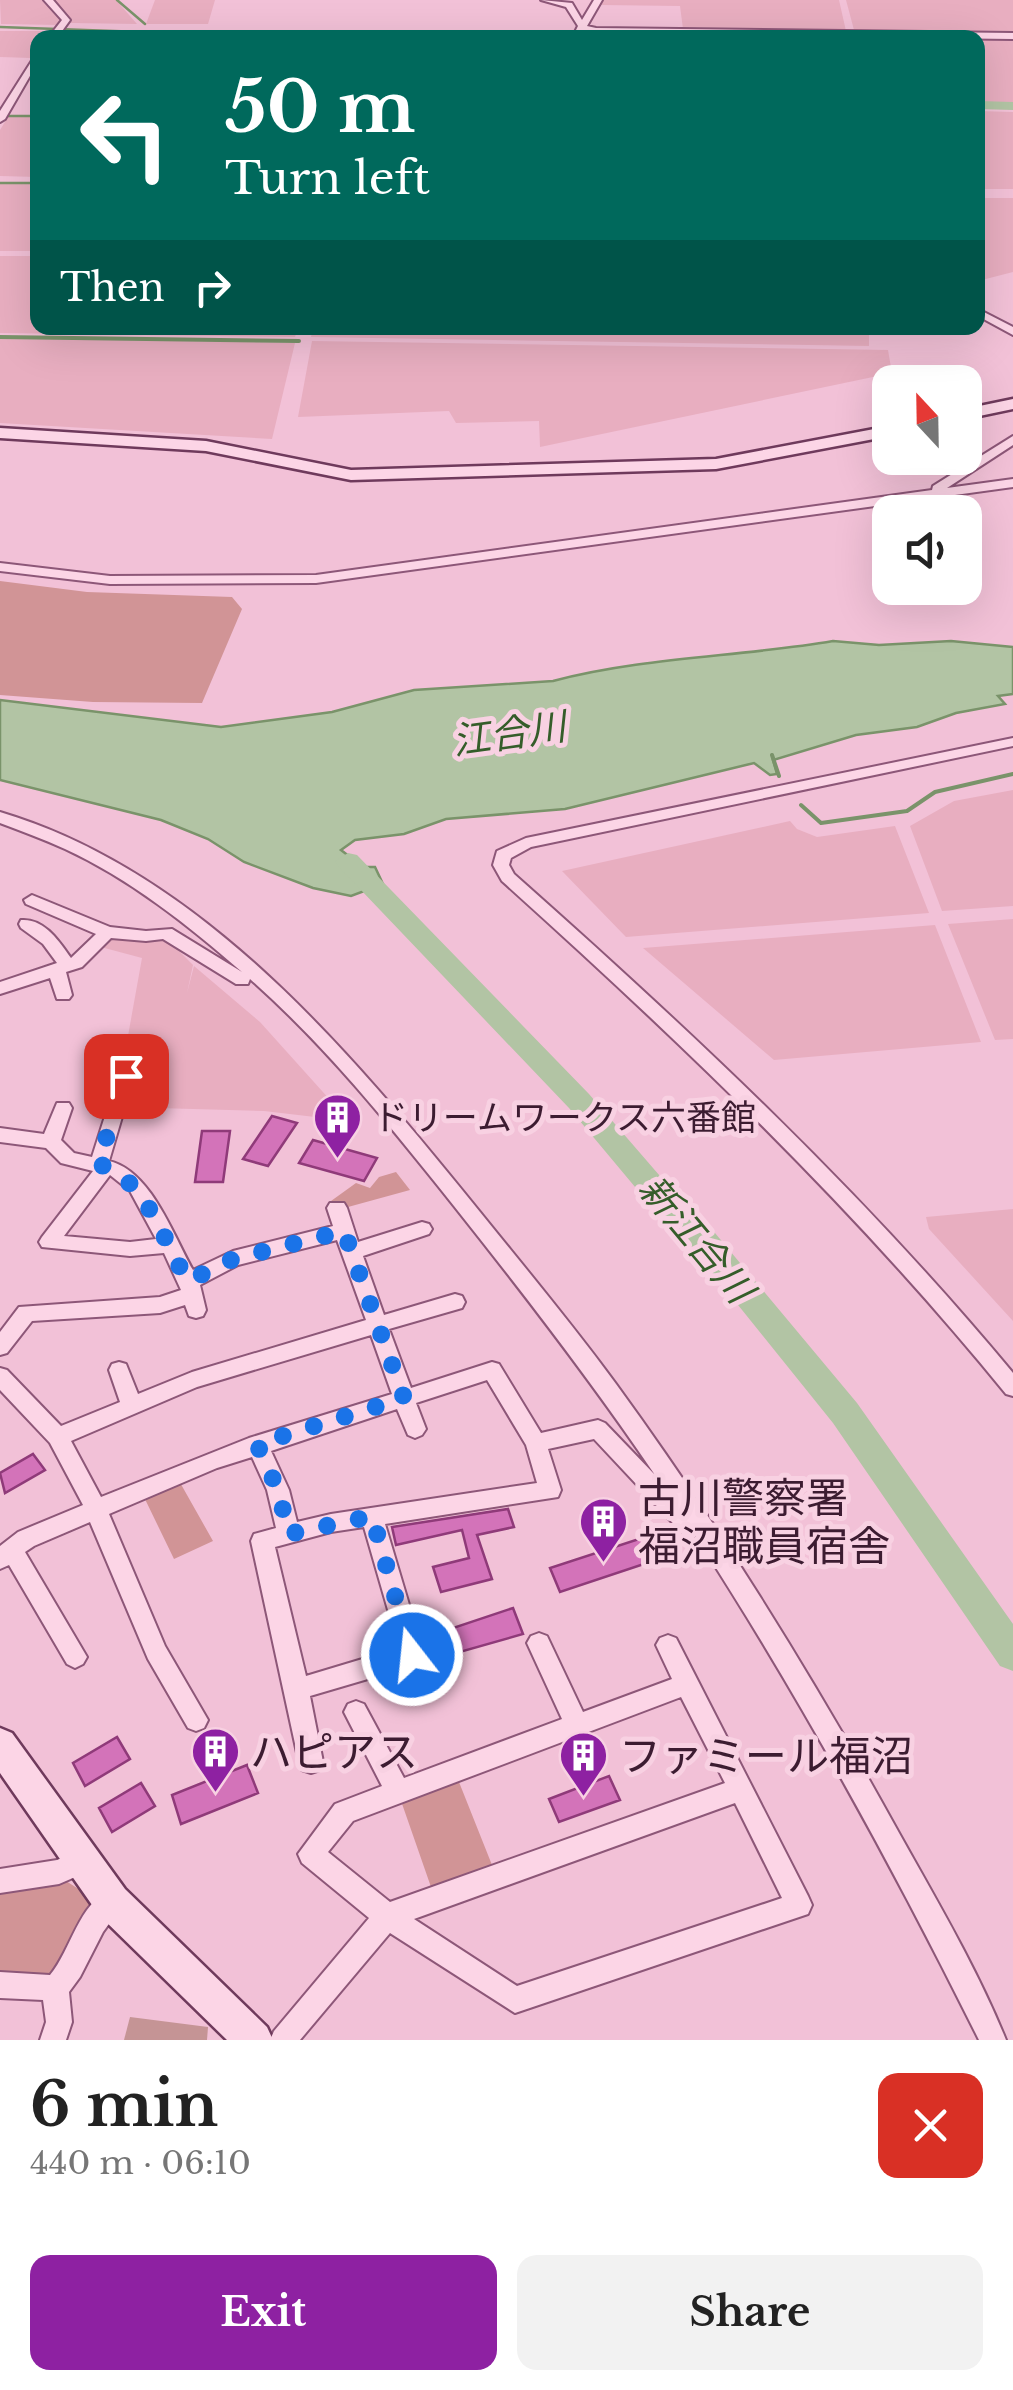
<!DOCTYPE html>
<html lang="en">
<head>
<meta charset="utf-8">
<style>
	:root { --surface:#fff; --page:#f2f2f2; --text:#222; --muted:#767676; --accent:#8e21a2 }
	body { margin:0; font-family:"Libre Baskerville","Noto Sans JP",serif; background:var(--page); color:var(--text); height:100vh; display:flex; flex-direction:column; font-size:38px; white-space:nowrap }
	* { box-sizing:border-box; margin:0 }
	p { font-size:32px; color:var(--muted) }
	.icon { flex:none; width:55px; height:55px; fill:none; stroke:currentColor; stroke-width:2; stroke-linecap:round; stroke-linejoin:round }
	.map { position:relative; height:2040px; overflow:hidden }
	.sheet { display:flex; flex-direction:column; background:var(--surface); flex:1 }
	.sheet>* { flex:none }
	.hud { position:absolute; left:30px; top:30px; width:955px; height:305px; border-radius:20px; box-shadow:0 10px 40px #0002; background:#00695c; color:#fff; overflow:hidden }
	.needle { width:65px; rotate:338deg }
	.fabs { position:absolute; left:872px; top:365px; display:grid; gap:20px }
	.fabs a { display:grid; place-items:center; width:110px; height:110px; border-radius:20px; background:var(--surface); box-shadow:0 10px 40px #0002; font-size:50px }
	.pin { position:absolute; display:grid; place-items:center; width:85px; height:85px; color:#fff; margin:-42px; border-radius:20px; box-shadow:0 5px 15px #0006 }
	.me { position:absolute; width:110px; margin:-55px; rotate:344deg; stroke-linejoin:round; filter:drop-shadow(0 0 8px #0008) }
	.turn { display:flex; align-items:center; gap:35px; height:210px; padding:0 30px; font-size:45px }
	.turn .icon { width:130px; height:130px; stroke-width:2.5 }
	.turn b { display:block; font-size:70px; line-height:85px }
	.then { display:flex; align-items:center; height:95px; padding:0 30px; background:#0003; gap:20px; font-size:38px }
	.round { display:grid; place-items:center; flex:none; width:105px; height:105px; border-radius:20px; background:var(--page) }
	.overview { display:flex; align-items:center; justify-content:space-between; height:170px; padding:0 30px }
	h1 { font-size:60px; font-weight:800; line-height:75px }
	.cta { display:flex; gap:20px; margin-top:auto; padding:20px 30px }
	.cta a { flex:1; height:115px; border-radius:20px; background:var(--accent); color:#fff; font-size:40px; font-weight:800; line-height:115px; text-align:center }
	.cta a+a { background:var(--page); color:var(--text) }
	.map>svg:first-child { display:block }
	.farmland { fill:#e8aec0 }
	.green { fill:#d19496 }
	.cemetery { fill:#c59495 }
	.water { fill:#b2c4a4; stroke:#7a936a; stroke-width:2.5 }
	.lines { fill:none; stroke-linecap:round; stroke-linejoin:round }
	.stream-far1 { stroke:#7a936a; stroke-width:2.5 }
	.stream { stroke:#7a936a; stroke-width:4 }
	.river { fill:#b2c4a4; fill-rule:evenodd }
	.building { fill:#d373b9; stroke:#8f3a79; stroke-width:2.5 }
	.street-casing { stroke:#8d5778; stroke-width:4 }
	.secondary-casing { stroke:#6f3a5c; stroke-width:5 }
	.street { fill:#fcd5e6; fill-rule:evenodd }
	.secondary { fill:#fcd5e6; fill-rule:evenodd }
	.route { stroke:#1a73e8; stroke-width:18; stroke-dasharray:0 32.4 }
	.labels { text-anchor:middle; stroke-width:10; stroke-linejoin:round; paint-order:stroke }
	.poi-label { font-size:35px; fill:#3c1c31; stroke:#f8d1e2; text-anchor:start }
	.water-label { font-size:38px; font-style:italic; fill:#355d2a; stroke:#f8d1e2 }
	.near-poi-label { font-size:42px; fill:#3c1c31; stroke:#f8d1e2; text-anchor:start }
</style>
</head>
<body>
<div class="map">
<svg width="1013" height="2040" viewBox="0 0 1013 2040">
	<rect width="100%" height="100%" fill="#f2c1d7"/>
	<path class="farmland" d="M0 0H46L63 21 60 25 1 24Z
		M52 0H116L137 24 71 23Z
		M155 0H215L208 24H146Z
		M604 0H839L846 31 683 29 680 6 601 5Z
		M846 0H1013V32L854 30Z
		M0 31H53L38 38 31 58 0 57Z
		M978 39 1013 40V103L978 102Z
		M978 111 1013 112V189H978Z
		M8 117H37V177L0 176V130Z
		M0 184H37V251H0Z
		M978 198H1013V272L978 281Z
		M0 256H37L38 328H298L295 337 0 333Z
		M313 328H869V346L311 337Z
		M0 338 295 343 272 439 0 423Z
		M312 341 888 350 892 373 540 447 539 421 456 423 449 411 298 417Z
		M1013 790V906L942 911 910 826 954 801Z
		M790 821 797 829 817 837 895 826 929 913 626 937 562 871Z
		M1013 919V1039L995 1040 948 924Z
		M935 925 981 1042 774 1060 643 948Z
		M109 936 168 940 193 965 187 993 194 966 260 1022 349 1121 264 1111 157 1108 166 1071 129 1069 126 1047 142 958 97 946Z
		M1013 1209V1321L929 1229 926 1217Z"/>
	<path class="green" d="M0 581 87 592 232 597 242 609 202 703 93 702 0 695Z
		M396 1172 410 1190 348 1207 331 1201 356 1183 370 1188 379 1177Z
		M178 1479 213 1541 174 1559 143 1495Z
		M457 1777 492 1865 431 1887 400 1798Z
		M66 1881 99 1902 53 1976 0 1975V1893Z"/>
	<path class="cemetery" d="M130 2017 208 2027 207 2040H124Z"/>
	<path class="water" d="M833 641 879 645 951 641 1013 647V694L998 696 1005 704 956 713 917 727 856 735 773 760 777 774 770 775 754 763 565 809 446 819 404 834 355 840 341 850 363 867H375L383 884 351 896 313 888 244 862 208 839 161 820 0 780V700L221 727 332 712 414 690 553 681C643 657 740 657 833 641Z"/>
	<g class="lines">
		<path class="stream-far1" d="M117 0 145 24
			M0 27 317 38
			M0 116H38
			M0 183H38"/>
		<path class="stream" d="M0 337 299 341
			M772 755 779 776
			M801 805 821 823 907 811 935 792 1013 774"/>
		<path class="river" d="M978 101 1013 102V110L978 109Z
			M348 853 357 855 589 1094 698 1220 715 1233 857 1403 1013 1624V1671L1000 1666 833 1423 693 1249 676 1236 569 1108 339 867 335 861Z"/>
	</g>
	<path class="building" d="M272 1116 297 1123 268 1166 243 1159Z
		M202 1131H230L223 1182H195Z
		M313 1140 377 1158 364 1181 299 1163Z
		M33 1454 45 1470 5 1493 0 1473Z
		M508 1509 514 1527 477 1535 492 1579 441 1592 433 1567 469 1558 462 1530 396 1545 392 1527Z
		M645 1537 656 1560 560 1592 550 1568Z
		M513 1608 523 1634 428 1661 423 1638Z
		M117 1737 130 1759 85 1786 73 1763Z
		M247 1765 258 1793 181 1824 172 1795Z
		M609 1776 620 1800 559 1822 549 1799Z
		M141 1783 155 1806 112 1832 99 1808Z"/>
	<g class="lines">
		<defs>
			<path id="street" d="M44 0H53L70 20 57 38H48L62 20Z
				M541 0 572 3 582 20 594 0H602L587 26 596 28 1013 33V39L595 34 585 30 581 38H572L578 26 566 7Z
				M38 51V62L5 119 0 122V111Z
				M978 309 1013 327V335L978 316Z
				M1013 436V445L947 488 1013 479V487L316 583 110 584 0 571V563L110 576 316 575 932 490 933 486Z
				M1013 738V746L531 847 511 858 509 865 514 874C691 1031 862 1191 1013 1373V1396L1006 1394C853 1206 682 1043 502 881L493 865 497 851 526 838Z
				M0 812C202 872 352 1054 480 1212 526 1269 573 1325 616 1384 718 1524 810 1672 894 1824 933 1894 976 1966 1006 2040H979C893 1867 800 1697 695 1535L683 1534 594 1439 548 1449 561 1490 558 1497 385 1524 424 1655 420 1662 412 1666 310 1696 323 1762 320 1770 311 1773 302 1770 299 1762 251 1541 254 1534 276 1528 267 1490 252 1457 217 1468 109 1514 165 1646 208 1720 204 1728 196 1731 188 1728 148 1659 90 1522 34 1546 25 1552 87 1657 83 1664 75 1668 67 1664 9 1565 0 1569V1546L18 1532 83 1505 50 1443 0 1390V1368L7 1370 61 1426 120 1402 109 1370 112 1364 119 1362 126 1364 138 1394 192 1372 366 1320 337 1240 238 1265 200 1285 206 1310 203 1316 196 1318 189 1316 185 1305 160 1313 32 1321 7 1353 0 1355V1332L19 1307 160 1297 181 1290 164 1253 130 1256 42 1247 39 1242 42 1237 93 1171 61 1163 46 1148 0 1142V1128L44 1134 57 1103H69L72 1108 61 1140 74 1153 92 1157 119 1072 125 1070 134 1076 109 1161C151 1171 173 1235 193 1270L233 1251 333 1226 327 1208 330 1203H344L347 1208 358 1242 422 1222 429 1224 432 1229 429 1234 363 1256 384 1315 455 1294 462 1296 465 1302 462 1308 389 1329 411 1388 492 1362 499 1364 541 1433 598 1420 605 1423 655 1475C592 1382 524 1294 454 1206 391 1127 326 1046 250 979L248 984H236L163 939 146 941 111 938 82 967 66 972 72 995 69 999H57L50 978 0 994V982L57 963 43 944 21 928 19 924 21 920C44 918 59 941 71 958L96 934 26 904 24 900 32 895 110 927 146 931 172 929 242 972C188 925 130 879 65 849 43 839 21 831 0 823ZM110 1175 130 1191 156 1239 130 1242 64 1236ZM371 1335 392 1394 249 1438 101 1497 71 1441 197 1387ZM487 1380 526 1445 537 1483 331 1514 297 1522 289 1490 271 1451 397 1409 408 1435 415 1438 422 1435 426 1429 416 1403ZM364 1527 399 1648 306 1676 275 1547 331 1532Z
				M539 1633 547 1636 583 1712 672 1679 656 1645 660 1638 668 1635 676 1638 808 1896 812 1905 808 1914 515 2013 390 1933 300 2040H270L274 2031 369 1918 302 1863 298 1854 335 1804 382 1786 344 1712 348 1704 356 1701 364 1704 404 1778 562 1719 527 1643 531 1636ZM681 1697 725 1783 390 1902 328 1852 353 1821ZM735 1803 782 1898 517 1986 414 1919Z
				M80 1850 89 1853 93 1862 89 1871 59 1884 0 1893V1869L57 1860Z
				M112 1889 121 1893 125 1902 103 1932 80 1977 69 1992 72 2022 66 2040H40L46 2022 43 2000 0 1998V1972L50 1975C72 1949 78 1903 112 1889Z"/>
			<path id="secondary" d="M1013 399V409L965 419V409Z
				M890 426V436L716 469 351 480 206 451 0 438V428L206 441 351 470 716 459Z
				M0 1728 12 1733 125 1889 267 2027 273 2040H227L99 1915 0 1773Z"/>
		</defs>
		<use href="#street" class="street-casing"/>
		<use href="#secondary" class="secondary-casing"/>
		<use href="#street" class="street"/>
		<use href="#secondary" class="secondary"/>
	</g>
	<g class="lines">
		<path class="route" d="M126 1076 98 1164C147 1179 162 1240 188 1281L233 1259 344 1231 404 1398 257 1444 278 1490 289 1534 372 1516 412 1655"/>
	</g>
	<defs>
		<symbol id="building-pin" viewBox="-11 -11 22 30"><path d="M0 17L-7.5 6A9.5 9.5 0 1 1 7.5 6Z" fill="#8e21a2" stroke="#f8d1e2"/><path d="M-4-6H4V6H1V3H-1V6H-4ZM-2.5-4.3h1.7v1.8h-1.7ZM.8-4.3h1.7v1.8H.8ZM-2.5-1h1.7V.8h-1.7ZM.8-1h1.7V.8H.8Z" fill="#fff"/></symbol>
	</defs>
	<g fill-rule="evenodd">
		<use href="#building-pin" x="310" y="1090" width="55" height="75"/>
		<use href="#building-pin" x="576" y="1494" width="55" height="75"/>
		<use href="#building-pin" x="188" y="1724" width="55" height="75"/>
		<use href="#building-pin" x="556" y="1728" width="55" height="75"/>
	</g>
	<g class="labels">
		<g class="poi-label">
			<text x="373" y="1130">ドリームワークス六番館</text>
		</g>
		<g class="water-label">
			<text transform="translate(509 734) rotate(-8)" y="13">江合川</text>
			<text transform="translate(696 1239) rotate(50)" y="13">新江合川</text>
		</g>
		<g class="near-poi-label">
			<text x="638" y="1513">古川警察署<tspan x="638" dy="48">福沼職員宿舎</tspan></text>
			<text x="250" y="1767">ハピアス</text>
			<text x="619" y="1771">ファミール福沼</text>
		</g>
	</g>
</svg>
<div class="fabs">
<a><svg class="needle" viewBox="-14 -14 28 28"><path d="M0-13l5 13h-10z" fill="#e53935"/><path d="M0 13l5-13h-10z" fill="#767676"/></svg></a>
<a><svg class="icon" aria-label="sound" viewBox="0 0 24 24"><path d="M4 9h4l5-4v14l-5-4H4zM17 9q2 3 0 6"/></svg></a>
</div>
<div class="pin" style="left:126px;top:1076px;background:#d93025"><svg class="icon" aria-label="arrive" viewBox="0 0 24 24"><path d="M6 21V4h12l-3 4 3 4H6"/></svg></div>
<svg class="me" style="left:412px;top:1655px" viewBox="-20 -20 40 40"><circle r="17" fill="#1a73e8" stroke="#fff" stroke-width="3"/><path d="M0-11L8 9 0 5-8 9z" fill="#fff"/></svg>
<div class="hud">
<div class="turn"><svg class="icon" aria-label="left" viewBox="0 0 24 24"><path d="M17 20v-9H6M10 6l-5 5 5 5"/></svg><div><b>50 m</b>Turn left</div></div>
<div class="then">Then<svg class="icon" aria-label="right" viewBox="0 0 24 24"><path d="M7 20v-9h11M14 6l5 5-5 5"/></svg></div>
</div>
</div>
<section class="sheet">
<div class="overview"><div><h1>6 min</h1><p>440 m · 06:10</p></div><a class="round" style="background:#d93025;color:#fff"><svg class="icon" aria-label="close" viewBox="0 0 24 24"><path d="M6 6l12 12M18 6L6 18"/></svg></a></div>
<div class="cta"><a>Exit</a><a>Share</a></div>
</section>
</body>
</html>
